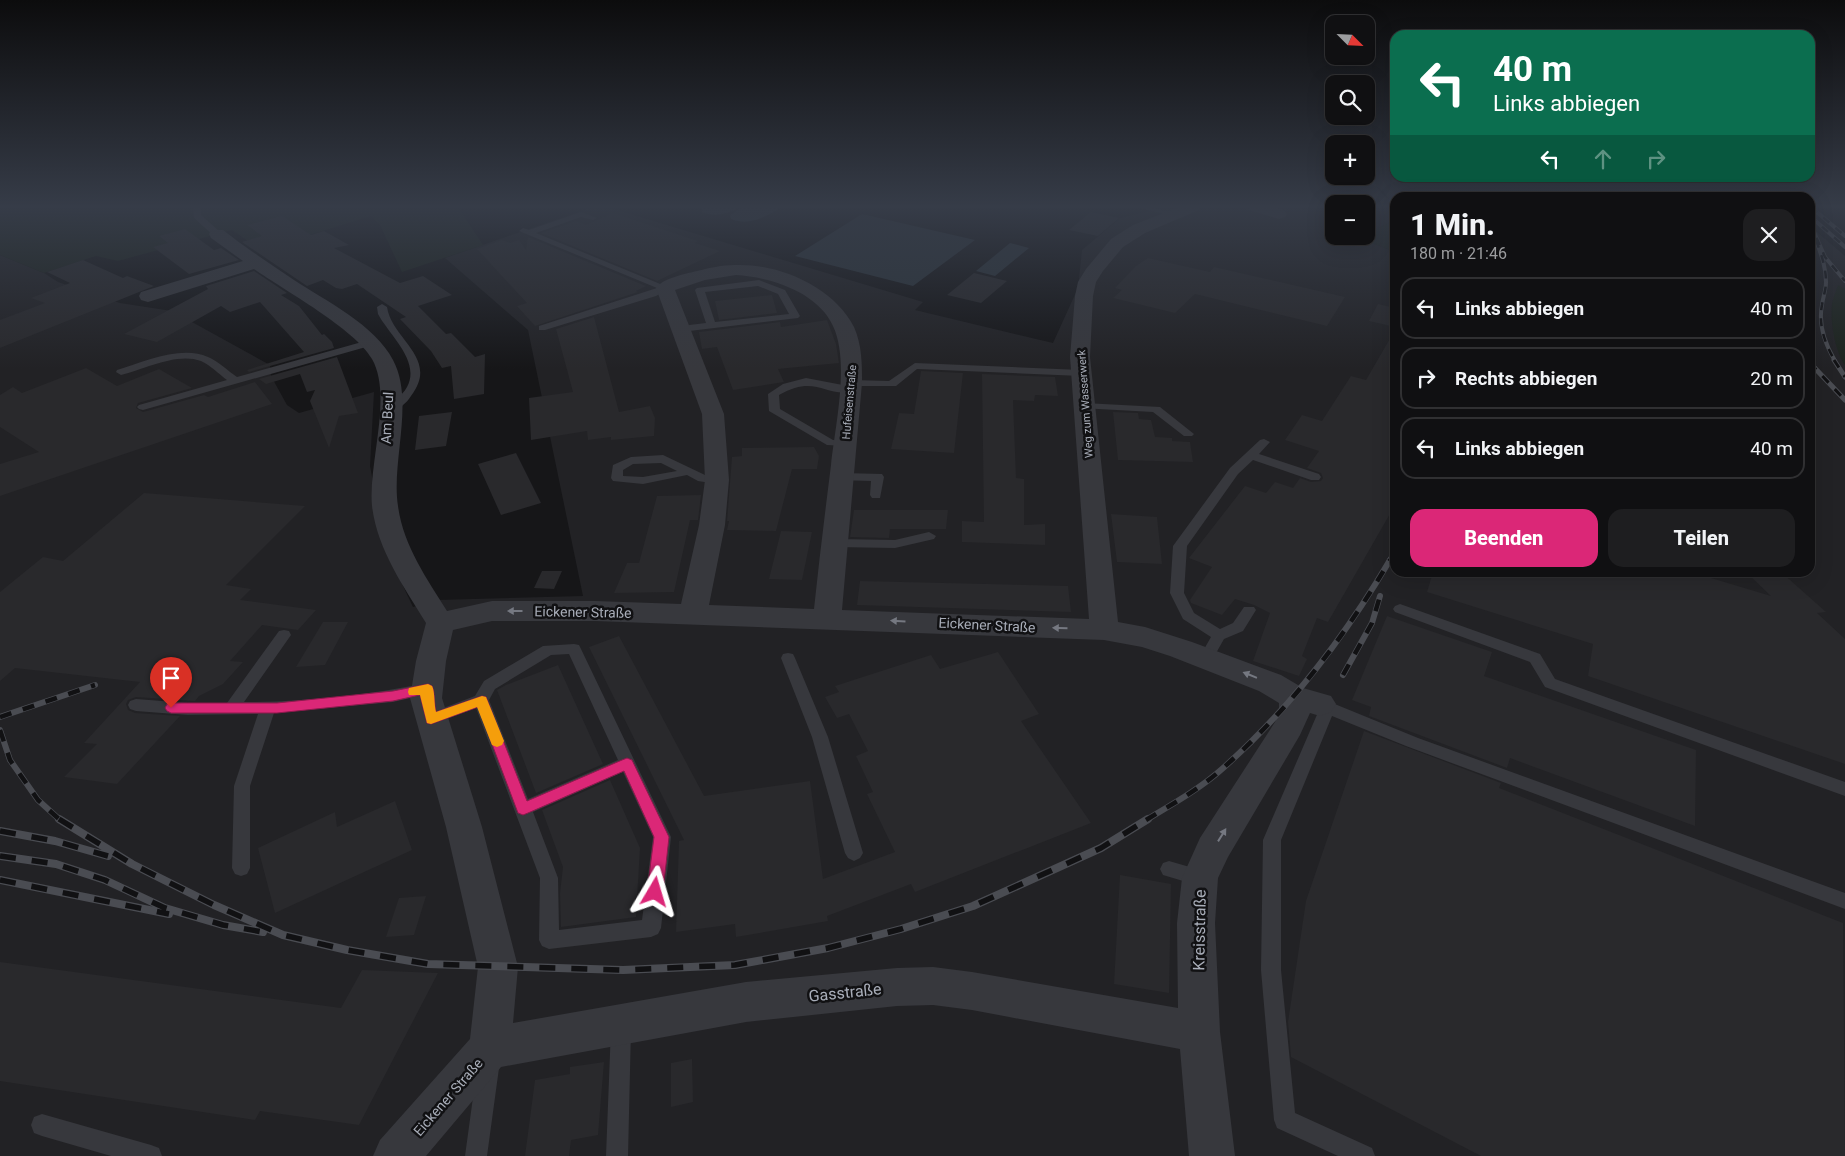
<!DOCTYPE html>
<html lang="de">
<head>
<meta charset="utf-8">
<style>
	:root { --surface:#101012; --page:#1e1e20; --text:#f1f3f6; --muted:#9c9d9f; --line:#303032; --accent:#db2777 }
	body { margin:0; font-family:Roboto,sans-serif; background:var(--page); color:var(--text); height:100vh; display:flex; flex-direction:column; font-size:19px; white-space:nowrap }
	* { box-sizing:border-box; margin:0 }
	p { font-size:16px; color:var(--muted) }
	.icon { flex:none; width:28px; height:28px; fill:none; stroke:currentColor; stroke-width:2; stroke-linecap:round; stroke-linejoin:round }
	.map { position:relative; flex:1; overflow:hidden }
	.details { position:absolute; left:1390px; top:192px; width:425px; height:385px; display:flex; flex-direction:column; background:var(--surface); border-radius:15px; box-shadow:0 5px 20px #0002,0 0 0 1px var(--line) }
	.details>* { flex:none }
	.banner { position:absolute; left:1390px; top:30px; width:425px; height:152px; border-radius:15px; box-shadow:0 5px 20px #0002,0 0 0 1px var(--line); background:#0b6e4f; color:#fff; overflow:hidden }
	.needle { width:32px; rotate:114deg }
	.buttons { position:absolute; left:1325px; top:15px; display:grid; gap:10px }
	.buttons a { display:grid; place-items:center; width:50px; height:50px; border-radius:10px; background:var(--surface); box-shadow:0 5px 20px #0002,0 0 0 1px var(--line); font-size:25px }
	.pin { position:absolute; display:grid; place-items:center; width:42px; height:42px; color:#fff; margin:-51px -21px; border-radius:50% 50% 50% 0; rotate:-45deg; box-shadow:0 0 5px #0007 }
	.pin .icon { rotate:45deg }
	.me { position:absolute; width:55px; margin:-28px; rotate:7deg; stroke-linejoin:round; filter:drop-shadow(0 0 4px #0008) }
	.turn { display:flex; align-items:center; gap:18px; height:105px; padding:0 20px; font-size:22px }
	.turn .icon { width:65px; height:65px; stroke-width:2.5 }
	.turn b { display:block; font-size:35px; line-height:42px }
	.lanes { display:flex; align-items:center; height:48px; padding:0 20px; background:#0003; justify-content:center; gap:25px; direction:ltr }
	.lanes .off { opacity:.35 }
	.round { display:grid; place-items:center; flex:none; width:52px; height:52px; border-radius:15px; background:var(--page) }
	.headline { display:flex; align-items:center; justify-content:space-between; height:85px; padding:0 20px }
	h1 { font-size:30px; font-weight:800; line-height:38px }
	.cta { display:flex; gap:10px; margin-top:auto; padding:10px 20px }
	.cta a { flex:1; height:58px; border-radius:15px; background:var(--accent); color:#fff; font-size:20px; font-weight:800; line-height:58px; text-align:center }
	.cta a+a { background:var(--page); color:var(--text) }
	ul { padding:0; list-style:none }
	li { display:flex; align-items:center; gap:15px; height:62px; margin:0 10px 8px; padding:0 10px; border:2px solid var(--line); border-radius:15px }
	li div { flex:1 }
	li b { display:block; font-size:19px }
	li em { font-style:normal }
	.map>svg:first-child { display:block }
	.built { fill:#222225 }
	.green { fill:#1c231d }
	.water { fill:#2c353c }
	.building { fill:#29292c }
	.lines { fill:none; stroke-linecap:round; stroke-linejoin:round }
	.service { fill:#37383d; fill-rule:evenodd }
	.minor { fill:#37383d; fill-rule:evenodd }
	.rail-far3-casing { stroke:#4a4c52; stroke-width:4 }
	.rail-far2-casing { stroke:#4a4c52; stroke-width:5 }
	.rail-far1-casing { stroke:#4a4c52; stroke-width:6 }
	.rail-casing { stroke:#4a4c52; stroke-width:8 }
	.rail-far3 { stroke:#111113; stroke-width:2.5; stroke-dasharray:8; stroke-linecap:butt }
	.rail-far2 { stroke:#111113; stroke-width:3; stroke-dasharray:9; stroke-linecap:butt }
	.rail-far1 { stroke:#111113; stroke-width:4.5; stroke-dasharray:12; stroke-linecap:butt }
	.rail { stroke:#111113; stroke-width:5.5; stroke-dasharray:16; stroke-linecap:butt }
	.oneway { fill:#757881 }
	.route { fill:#db2777; stroke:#8e194d }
	.slow { fill:#f59e0b }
	.labels { text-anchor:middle; stroke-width:5; stroke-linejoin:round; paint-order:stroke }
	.far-street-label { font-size:11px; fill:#a8adb8; stroke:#111113 }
	.street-label { font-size:14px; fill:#a8adb8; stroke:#111113 }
	.near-street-label { font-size:16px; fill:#a8adb8; stroke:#111113 }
</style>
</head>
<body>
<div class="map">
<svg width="1845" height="1156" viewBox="0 0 1845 1156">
	<rect width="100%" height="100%" fill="#161618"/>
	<path class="built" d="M593 207H607L923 302 915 310 1053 343 1078 288 1082 250 1120 218 1167 207H1334V236H1362L1360 238 1395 252V572H1810V226L1845 256V1156H0V255L44 273 58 282 120 303 172 311 270 365 271 376 287 405 299 413 374 392 370 466 386 550 413 607 437 600 583 596 528 330 445 258Z
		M1366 207H1395V220L1366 234Z"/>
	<path class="green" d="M0 207H458L483 245 402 272 380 225 371 216 261 250 232 230 118 261 96 256 44 273 0 255Z
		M1395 220V252L1359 238 1366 236V234Z
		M1838 285 1845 289V365C1835 351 1830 321 1832 304 1833 298 1836 291 1838 285Z"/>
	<path class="water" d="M702 207H741C728 213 716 218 702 212Z
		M743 207H782C766 216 750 227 731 219L730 215Z
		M862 214 975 240 913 286 795 256Z
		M1010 243 1029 248 995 276 976 271Z"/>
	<path class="building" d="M1091 212 1119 218 1098 236 1069 230Z
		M613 213 698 241 695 243 720 251 657 281 541 233 576 221 586 225Z
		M282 216 311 235 324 231 349 245 334 248 400 283 423 276 452 295 418 306 446 334 451 333 475 357 485 354 484 394 454 399 451 366 442 368 431 351 400 319 406 317 357 284 342 289 336 288 323 280 307 286 242 242 262 236 247 225Z
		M185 229 214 250 221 248 239 260 189 274 153 247 168 243 159 236Z
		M528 237 646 286 636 291 638 292 535 326 517 306 527 303 477 249 502 240 510 243 519 240 526 250Z
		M1148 258 1210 272 1214 267 1345 297 1327 326 1195 294 1175 313 1113 298 1122 290 1115 288 1136 266Z
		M83 260 123 278 127 276 154 286 0 348V320L45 303 31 298 70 283 47 272Z
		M254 271 287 293 281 295 299 306 322 335 324 334 332 342 334 348 249 372 247 370 304 352 260 302 230 312 221 306 157 342 124 334 208 289 206 286Z
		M974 273 1007 281 981 303 947 295Z
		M772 295 777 313 719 320 715 301Z
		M1378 304 1395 308V327L1369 321Z
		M594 317 619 412 650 406 655 418 654 436 611 440V437L588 440 587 431 531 440 529 398 573 392 556 329Z
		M827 320 836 344 839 363 778 369 784 382 733 390 717 347 702 349 699 332 780 322 781 327Z
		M1395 330V505L1328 622 1317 618 1302 656 1307 659 1299 676 1253 661 1270 613 1254 605 1235 599 1222 615 1191 603 1190 600 1212 567 1189 558 1245 486 1266 493 1275 482 1293 488 1300 478 1311 482 1321 481 1323 478 1321 473 1307 468 1319 451 1285 440 1302 415 1322 421 1351 376 1366 380Z
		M337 357 358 413 339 416 329 448 310 401 315 390 307 392 300 374 266 384 259 379Z
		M86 368 117 386 159 369 192 388 138 403 136 408 143 412 204 395 208 397 255 382 272 404 0 496V464L39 452 0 427V395L13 387 22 393Z
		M921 371 963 373 954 453 891 449 899 413 914 414Z
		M982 374 1055 377 1058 396 1035 395 1034 401 1013 400 1016 478 1024 479V525L1045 524V545L962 542V521L984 522Z
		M452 412 446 446 415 450 419 416Z
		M1113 412 1138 413 1139 419 1151 420 1155 437 1172 438V441L1190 442 1193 462 1118 460Z
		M814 447 819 456 817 469H792L776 531 727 530 729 521H727L732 457 742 456V448Z
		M516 453 541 503 501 515 478 464Z
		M144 493 305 506 226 585 251 589 240 600 316 610 298 630 262 625 230 661 243 662 223 684 199 696 195 701 136 697 128 700 126 704 128 710 135 713 180 716 117 784 64 777 97 744 84 743 140 682 15 668 0 681V592L43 557 63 561Z
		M701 495 698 520H690L674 592 614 593 627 563H639L657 496Z
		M854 510H948L946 529H890L889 538 850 537Z
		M1111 514 1157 517 1162 564 1117 562Z
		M781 531 812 532 802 580 769 579Z
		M542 571H562L554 589 534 588Z
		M1433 572H1691L1771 596 1746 572H1781L1826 612 1817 613 1845 639V764L1588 676 1593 644 1427 592Z
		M860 581 1068 586 1071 612 857 605Z
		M1387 616 1492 652 1484 676 1696 750 1695 826 1510 758 1507 768 1369 716 1371 707 1352 700Z
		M323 622H348L325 665 296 667Z
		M619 636 704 796 810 781 823 879 895 852 867 794 873 792 856 756 868 751 849 714 837 718 825 697 839 692 835 686 931 655 940 669 998 652 1039 714 1021 721 1091 823 915 892 911 884 827 916 828 921 736 937 735 924 676 932 679 841 684 840 589 647Z
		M558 665 603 764 536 793 497 690 506 685Z
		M1364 731 1501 783 1499 788 1843 923 1845 1156H1481L1291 1057 1288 1022 1306 901Z
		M610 780 640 848 636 917 561 927 560 893 563 867 542 810Z
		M395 801 412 850 275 913 258 848 335 812 337 827Z
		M1120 875 1171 884 1169 993 1114 984Z
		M426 896 414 935 386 937 399 898Z
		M0 962 341 1008 362 970 438 973 359 1125 260 1111 255 1120 0 1081Z
		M692 1059 693 1102 671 1107V1063Z
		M604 1062 598 1135 571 1140 569 1156H525L535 1080 570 1074V1067Z"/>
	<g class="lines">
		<path class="service" d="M193 207H201V215L220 232V236H214L194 218Z
			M1136 207H1151L1176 214 1172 216Z
			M581 212 597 218 593 220 581 217 536 233 670 288 656 296 545 330H539V326L657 288 519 231 523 228 529 230Z
			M759 280 785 290 800 316 798 318 681 332 676 329 681 326 706 323 695 290 697 288ZM758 286 778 294 789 314 715 322 705 292Z
			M382 304 387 307C392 340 440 358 411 396 407 403 398 410 390 412L384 409C391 401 402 397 407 387 421 361 389 335 378 314L377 307Z
			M369 340 373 341V345L143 410 139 409 137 407 139 405 227 380C219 374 210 365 201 361 177 352 145 369 121 375L116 372 117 370C144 362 181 345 208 357 218 361 228 371 237 377Z
			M915 363 1081 370 1086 373 1081 376 917 369 896 386H853L856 389 855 391C825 399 817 373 779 395L780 409 833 440 849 441 851 443 845 446 827 445 769 411 768 394 783 384 806 378 848 386H850L846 383 851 380 889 381Z
			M1084 403 1160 407 1194 434 1192 436H1184L1153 412 1080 408 1078 406 1080 404Z
			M1264 439 1270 442 1259 454 1319 474 1321 477 1319 480H1311L1253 460 1238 474 1187 546 1184 593 1194 613 1220 629 1233 623 1244 607H1254L1256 610 1243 631 1224 639 1211 662 1206 663 1201 662 1199 658 1211 637 1183 619 1170 593 1173 546 1230 468 1260 440Z
			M663 455 705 475 721 477 723 480 717 484 698 481 687 475 643 484 613 481 611 478 613 465 631 457ZM661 463 677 471 643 477 623 476V470L633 464Z
			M842 473 882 474 884 477 880 498H872L870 495 871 481 838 480 836 477 838 474Z
			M929 532 936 536 934 539 895 548 835 547 828 543 835 539 895 540Z
			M1400 604 1540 654 1555 679 1845 782V796L1545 687 1530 662 1395 612 1393 609 1395 606Z
			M284 630 289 631 291 635 244 702C305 702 368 695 427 683L432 685 435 689 432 693 393 702 274 713 250 786V868L247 874 241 876 235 874 232 868 234 786 258 714 188 715 136 711 130 709 128 705 130 701 136 699 188 703H227L279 631Z
			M574 644 579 645 581 649 671 837 661 928 658 934 651 937 549 949 542 946 539 940 540 878 476 708 431 725 425 723 423 719 425 715 475 696 484 681 543 646ZM569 654 618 760 528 799 489 700 495 689 551 655ZM623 772 653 837 642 920 559 930 558 878 533 812Z
			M788 653 793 654 795 658 828 737 863 853 860 858 854 861 848 858 845 853 812 737 781 658 783 654Z
			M1320 698 1418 738 1845 893V909L1406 746 1332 716 1281 840V970L1295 1113 1372 1148 1375 1156H1338L1277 1128 1274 1120 1261 970 1263 840 1319 710 1314 708 1312 704 1314 700Z
			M1169 861 1207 872 1209 878 1207 884 1200 886 1163 875 1160 869 1163 863Z
			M621 1018 628 1021 631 1028 628 1156H606L611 1028 614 1021Z
			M488 1057 496 1060 499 1068 487 1156H465L477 1068 480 1060Z
			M42 1114 151 1145 159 1148 162 1156H111L42 1136 34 1133 31 1125 34 1117Z"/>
		<path class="minor" d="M1179 207H1201L1199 210 1145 233 1123 247 1103 271 1096 282 1093 296 1090 357 1118 622 1145 627 1192 642 1281 675 1303 688 1331 696 1336 704 1331 712 1320 716 1310 713 1300 735 1228 857 1218 878 1215 923 1220 1032 1235 1156H1189L1180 1049 972 1010 933 1005 897 1006 746 1022 501 1067 426 1156H373L380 1140 470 1039 478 967 446 827 410 698 416 661 426 623C404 587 377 549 372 506 368 463 393 396 372 359 355 329 284 290 254 269L148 302 141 300 139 296 141 292 243 261 211 238 209 234 211 230H223C246 248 270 264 294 280 326 301 375 325 393 360 415 401 391 461 398 506 403 545 427 579 447 611L492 601H595L681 604 699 525 705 480 702 414 656 288C663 278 685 274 697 271 709 268 722 265 735 265 778 263 834 287 854 327 862 345 862 364 862 383L842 610 1089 619 1070 357 1075 296 1078 282 1086 269 1111 239 1133 225ZM736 275C770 277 818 292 833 326 850 362 835 426 831 465 825 513 819 561 814 609L709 605 725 525 729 480 724 414 675 290 705 280ZM492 621H595L1104 640 1142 647 1170 656 1259 691 1279 703V711L1275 722 1200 838 1182 878 1177 923 1178 1008 972 972 933 967 897 968 746 982 513 1023 518 967 482 827 442 698 446 661 453 630Z
			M1247 207C1258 207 1280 203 1287 214L1285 217 1279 219 1249 210Z"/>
		<defs>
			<path id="rail-far3" d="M1811 207 1845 236
				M1810 216 1845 247
				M1810 223 1825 257 1845 281
				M1816 240C1821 254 1826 267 1826 282 1826 290 1823 297 1822 305 1818 325 1825 344 1835 361"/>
			<path id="rail-far2" d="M1834 360 1845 377
				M1810 363 1845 400
				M1389 561 1395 551"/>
			<path id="rail-far1" d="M1343 675 1372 623 1380 596
				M0 717 95 685
				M0 730 10 760 38 800 60 820
				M1146 820C1171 805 1201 788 1222 769 1290 709 1344 638 1390 560"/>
			<path id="rail" d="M59 819 132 864 214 905 283 935 347 950 428 964 623 970 735 965 828 948 901 929 973 906 1101 848 1148 819
				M0 831 55 841 108 856
				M0 856 56 864 105 880 165 908 223 925 263 932
				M0 880 169 914"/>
		</defs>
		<use href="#rail-far3" class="rail-far3-casing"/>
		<use href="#rail-far2" class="rail-far2-casing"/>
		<use href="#rail-far1" class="rail-far1-casing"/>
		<use href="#rail" class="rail-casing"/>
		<use href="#rail-far3" class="rail-far3"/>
		<use href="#rail-far2" class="rail-far2"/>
		<use href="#rail-far1" class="rail-far1"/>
		<use href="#rail" class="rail"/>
	</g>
	<defs><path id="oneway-solid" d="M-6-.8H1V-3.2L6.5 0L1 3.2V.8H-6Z" transform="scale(1.25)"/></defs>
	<g class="oneway">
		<use href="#oneway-solid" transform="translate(515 611) rotate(-180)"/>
		<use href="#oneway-solid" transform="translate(898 621) rotate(-177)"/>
		<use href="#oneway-solid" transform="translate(1060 628) rotate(-178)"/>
		<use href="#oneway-solid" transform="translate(1250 675) rotate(-158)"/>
		<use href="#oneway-solid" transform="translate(1222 835) rotate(-58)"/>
	</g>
	<linearGradient id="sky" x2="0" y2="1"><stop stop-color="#0c0c0d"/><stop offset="0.56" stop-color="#363c48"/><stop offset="1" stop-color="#363c48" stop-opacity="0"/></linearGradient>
	<rect width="1845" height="369" fill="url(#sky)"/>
	<path class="route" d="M428 684 432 686C435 691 434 705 436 712L482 696 486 697 527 801 622 760 627 758 632 760 669 837 663 892 660 896 655 898 650 896 647 892 654 837 624 771 528 813 523 815 518 813 478 707 431 724 427 723 420 695 393 701 277 713H171L167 711 165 708 167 704 171 703H277L393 691Z"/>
	<path class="slow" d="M428 684 432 686C435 691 434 705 436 712L482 696 486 697 504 741 502 745 497 747 492 745 477 707 431 724 427 723 420 695H409L408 692 409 688Z"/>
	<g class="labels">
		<g class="far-street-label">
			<text transform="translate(849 402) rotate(-85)" y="4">Hufeisenstraße</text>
			<text transform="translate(1085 404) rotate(-94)" y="4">Weg zum Wasserwerk</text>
		</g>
		<g class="street-label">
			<text transform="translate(387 418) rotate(-87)" y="5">Am Beul</text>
			<text transform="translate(583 612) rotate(1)" y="5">Eickener Straße</text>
			<text transform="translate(987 625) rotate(3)" y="5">Eickener Straße</text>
			<text transform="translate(448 1097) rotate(-49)" y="5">Eickener Straße</text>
		</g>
		<g class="near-street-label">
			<text transform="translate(1199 930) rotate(-89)" y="6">Kreisstraße</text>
			<text transform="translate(845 992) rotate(-6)" y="6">Gasstraße</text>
		</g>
	</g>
</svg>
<div class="buttons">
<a><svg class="needle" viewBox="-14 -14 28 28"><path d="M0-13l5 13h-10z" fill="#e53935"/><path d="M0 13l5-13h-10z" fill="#9c9d9f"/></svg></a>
<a><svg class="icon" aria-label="search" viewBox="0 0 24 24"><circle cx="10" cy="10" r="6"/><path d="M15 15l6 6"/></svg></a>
<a>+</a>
<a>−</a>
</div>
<div class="pin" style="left:171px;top:708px;background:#d93025"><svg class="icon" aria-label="arrive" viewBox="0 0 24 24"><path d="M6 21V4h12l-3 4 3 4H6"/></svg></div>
<svg class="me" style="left:655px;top:892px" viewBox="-20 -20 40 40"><path d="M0-17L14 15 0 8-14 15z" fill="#db2777" stroke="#fff" stroke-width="4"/></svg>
<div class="banner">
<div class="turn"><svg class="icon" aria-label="left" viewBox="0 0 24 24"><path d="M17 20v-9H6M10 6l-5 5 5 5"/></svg><div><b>40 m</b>Links abbiegen</div></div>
<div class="lanes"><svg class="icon" aria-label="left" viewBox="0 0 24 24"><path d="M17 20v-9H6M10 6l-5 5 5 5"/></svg><svg class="icon off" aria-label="ahead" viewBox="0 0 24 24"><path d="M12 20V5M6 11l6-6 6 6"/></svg><svg class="icon off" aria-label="right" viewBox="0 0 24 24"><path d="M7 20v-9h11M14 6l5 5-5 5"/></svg></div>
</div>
<section class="details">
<div class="headline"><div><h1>1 Min.</h1><p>180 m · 21:46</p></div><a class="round"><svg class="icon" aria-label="close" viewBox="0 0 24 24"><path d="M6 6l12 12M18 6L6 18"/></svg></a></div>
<ul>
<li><svg class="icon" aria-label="left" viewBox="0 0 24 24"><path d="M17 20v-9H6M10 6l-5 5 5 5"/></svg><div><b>Links abbiegen</b></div><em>40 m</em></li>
<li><svg class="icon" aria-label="right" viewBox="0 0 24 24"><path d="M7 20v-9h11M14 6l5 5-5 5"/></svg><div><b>Rechts abbiegen</b></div><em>20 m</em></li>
<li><svg class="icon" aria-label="left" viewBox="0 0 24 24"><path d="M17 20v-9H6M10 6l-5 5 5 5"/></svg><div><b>Links abbiegen</b></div><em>40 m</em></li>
</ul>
<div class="cta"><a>Beenden</a><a>Teilen</a></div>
</section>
</div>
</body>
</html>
